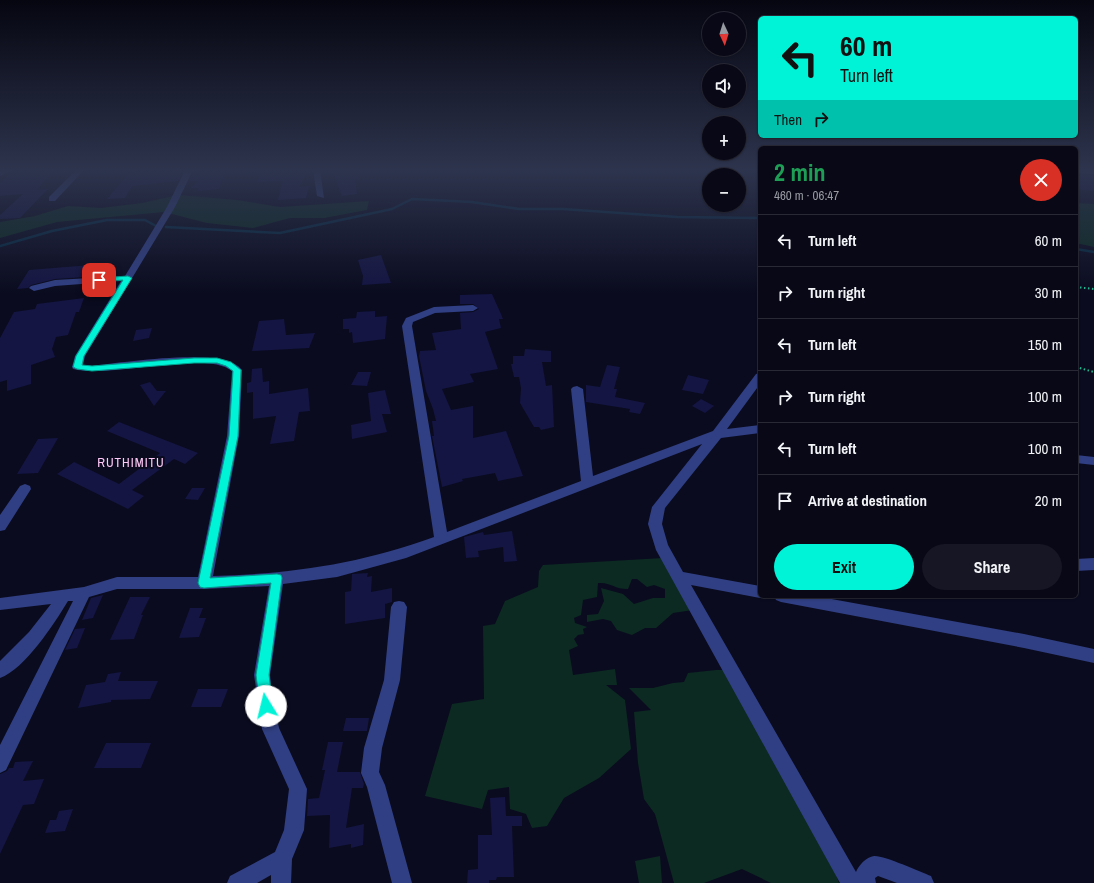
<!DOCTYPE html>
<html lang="en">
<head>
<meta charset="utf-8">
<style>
	:root { --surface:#080817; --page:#161624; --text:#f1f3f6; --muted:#989aa1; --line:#292936; --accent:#00f3d7 }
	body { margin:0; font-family:"Archivo Narrow",sans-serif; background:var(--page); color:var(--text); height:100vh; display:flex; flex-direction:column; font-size:15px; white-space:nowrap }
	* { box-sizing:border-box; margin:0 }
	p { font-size:13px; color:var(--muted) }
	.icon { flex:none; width:22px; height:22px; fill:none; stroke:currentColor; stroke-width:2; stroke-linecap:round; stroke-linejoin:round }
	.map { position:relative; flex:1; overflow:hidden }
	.details { position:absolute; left:758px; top:146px; width:320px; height:452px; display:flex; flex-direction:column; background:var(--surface); border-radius:6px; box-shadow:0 1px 3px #0004,0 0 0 1px var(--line) }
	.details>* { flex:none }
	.hud { position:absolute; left:758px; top:16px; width:320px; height:122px; border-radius:6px; box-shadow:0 1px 3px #0004,0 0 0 1px var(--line); background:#00f3d7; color:#111; overflow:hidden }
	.needle { width:26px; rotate:176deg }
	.buttons { position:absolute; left:702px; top:12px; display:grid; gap:8px }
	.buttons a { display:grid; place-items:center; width:44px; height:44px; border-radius:50%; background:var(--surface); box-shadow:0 1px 3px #0004,0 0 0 1px var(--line); font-size:20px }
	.pin { position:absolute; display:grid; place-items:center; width:34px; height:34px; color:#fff; margin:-17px; border-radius:8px; box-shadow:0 2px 6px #0006 }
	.me { position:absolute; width:44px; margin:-22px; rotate:351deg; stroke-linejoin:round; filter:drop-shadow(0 0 3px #0008) }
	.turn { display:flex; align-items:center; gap:14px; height:84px; padding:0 16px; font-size:18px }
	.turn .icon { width:52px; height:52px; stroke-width:2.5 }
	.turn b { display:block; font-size:28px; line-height:34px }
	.then { display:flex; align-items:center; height:38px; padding:0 16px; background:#0003; gap:8px; font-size:15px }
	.round { display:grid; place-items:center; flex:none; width:42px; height:42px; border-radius:21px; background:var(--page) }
	.headline { display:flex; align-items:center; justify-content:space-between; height:68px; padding:0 16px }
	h1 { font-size:24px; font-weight:800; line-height:30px; color:#1e9e55 }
	.button { display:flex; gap:8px; margin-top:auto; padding:8px 16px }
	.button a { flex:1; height:46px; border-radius:24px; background:var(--accent); color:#111; font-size:16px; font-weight:800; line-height:46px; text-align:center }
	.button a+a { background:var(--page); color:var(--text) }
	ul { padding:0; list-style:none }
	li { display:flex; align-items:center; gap:12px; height:52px; padding:0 16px; border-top:1px solid var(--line) }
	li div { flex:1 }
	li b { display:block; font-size:15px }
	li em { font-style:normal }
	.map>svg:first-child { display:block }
	.green { fill:#0c2a22 }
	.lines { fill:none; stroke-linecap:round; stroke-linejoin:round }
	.stream { stroke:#062a42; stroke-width:2.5 }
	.building { fill:#141542 }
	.path { stroke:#21ba90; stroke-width:2; stroke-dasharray:1.5 2.5; stroke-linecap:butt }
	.minor { fill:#303f83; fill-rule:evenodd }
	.route { fill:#00f3d7; stroke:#009e8c }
	.labels { text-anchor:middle; stroke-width:4; stroke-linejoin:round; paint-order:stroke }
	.neighbourhood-label { font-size:13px; letter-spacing:1px; fill:#ffcaf7; stroke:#0a0b1f }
</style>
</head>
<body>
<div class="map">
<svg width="1094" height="883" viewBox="0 0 1094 883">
	<rect width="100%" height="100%" fill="#0a0b1f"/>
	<path class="green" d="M178 195 237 200 280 207 369 201 367 210 324 218H290L253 228 207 223 164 212 57 222 0 238V222L35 216 68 206 101 208 142 203Z
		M1076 203 1094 204V247L1076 243Z
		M663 558 693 610 673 613 656 628H645L632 635 617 630 611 621 603 619 587 622V615L598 614 604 601 601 588 623 594 634 604 653 598H665V589L654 585 647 587 637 579H632L628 589C614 589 611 582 598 583L597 597 583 600 581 615 574 618 575 623 587 627 583 629 584 634 578 635 574 639 578 646 569 650 573 675 615 669 617 685H606L625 700 631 749 599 778 564 798 547 826 532 828 526 814 510 809 509 787 488 790 482 809 425 796 452 704 484 699 483 626 495 624 505 601 538 587 539 571 543 565Z
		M716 670H728L820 833 839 883H771L742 869 704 883H674L655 814 644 799 638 763 634 712 651 710 629 688H653L673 683 684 682 688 673Z
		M660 856 662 883H639L635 861Z"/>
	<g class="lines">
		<path class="stream" d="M166 227 280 233 392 209 412 199 472 202 519 209H563L677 217 760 218
			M0 246 52 231 107 220H145L156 226
			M1076 249 1094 252"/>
	</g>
	<path class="building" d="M40 170H53L37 190 48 189 20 218 0 219V215L23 194 0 196V183L10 174 37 173Z
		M132 170H184L178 181 132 186 125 198 107 199Z
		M194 170H225L219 189 197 191 199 188H191L198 181H189Z
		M263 170H309L299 187 309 186 306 198 278 200 283 181 257 182Z
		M355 170 359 179H355L357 194 342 196 333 172Z
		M1076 174 1094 175V191L1076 189Z
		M381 255 391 283 362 285 363 276 358 260Z
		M91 265 84 277 55 279 31 285 28 288 17 289 29 270Z
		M492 294 501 314 503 319H499L501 328 485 332 498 369 470 374 474 382 442 389 451 410 473 406V438L506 431 523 476 498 481 495 473 462 479 463 481 442 487 432 436H434L432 421H436L433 409 426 391 419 356 420 351 436 350 432 333 461 329 460 313 473 312 479 309 473 304H460V295Z
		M84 298 79 312H76L68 335 56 337 52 349 55 357 31 365V384L7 391V380L0 382V338L14 312 35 309 37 304Z
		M375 311V317L387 316 385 339 353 343 352 332 349 333V329H343V319L356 318 357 312Z
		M284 319 286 335 315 333 309 348 252 351 259 321Z
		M152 328 149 338 133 341 136 330Z
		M525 349 551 351V362H542L546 386 552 385 554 427 541 430 539 427H534L520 403 521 388 519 377H514L511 364H513V356H524Z
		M607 365 620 367 614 389H617L615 397 645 403 640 414 629 412 630 409 586 402V385L600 387Z
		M262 368 263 382 269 381V394L308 388 310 411 299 412 294 441 270 444 276 416 253 419V392L247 393V383L251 382 252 369Z
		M358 372H371L367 386 351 385Z
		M688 375 709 380 703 394 682 390Z
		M150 382 157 391H166L154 406 140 385Z
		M385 390 391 414H382L387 432 352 439 351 425 371 421 368 393Z
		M701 399 714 406 705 413 692 406Z
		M119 422 198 453 185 464 174 459 132 490 144 496 128 509 57 474 74 462 119 484 160 453 107 431Z
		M58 438 38 473 17 474 38 439Z
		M192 488H205L198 500 185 499Z
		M512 531 517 561 504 562 503 547 478 551 479 557 466 558 464 537 483 532 484 535Z
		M368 573 367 577 372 576 371 592 392 588V602L385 604V618L345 624V592L351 591 352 574Z
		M103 595 93 618 82 620 91 598Z
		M130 597H150L141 615H143L134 639 110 640Z
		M190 608H203L199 618H206L199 637 179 638Z
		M85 628 77 648 65 650 75 629Z
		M121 672 118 681H158L150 699 111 700V702L78 708 86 685 105 682 108 674Z
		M198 689H228L221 707H191Z
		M346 718H369L367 731H343Z
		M328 742H343L337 772H360L364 784 363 788H352L346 828 364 824 363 845 351 848V844L329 848 330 815 307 816 308 799 319 798 325 770H322Z
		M106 743H151L141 768H94Z
		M33 761 23 781 44 779 34 804 23 805 0 854V774L7 771 9 768H13L15 762Z
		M505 797 506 816H522V826H512L514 877H497L496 880H489V883H467L468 870 478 869V835H492L490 798Z
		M73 809 65 831 45 833 50 820H56L59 811Z"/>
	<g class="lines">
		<path class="path" d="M1076 287 1094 289
			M1076 367 1094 372"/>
		<path class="minor" d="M4 170H13L0 176V171Z
			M76 170H84L55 201H49V197Z
			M185 170H193L175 207 85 356 83 365 92 366C121 363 225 346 242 370L239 436 213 576C290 574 360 564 434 537L402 326 406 318 434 307 473 305 478 308 473 311 435 313 413 322 412 326 447 532 581 481 571 389 573 387 577 386 583 389 593 476 713 431 756 374 760 373V384L727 429 760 425V433L721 438 665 508 662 524 668 545 683 572 760 586V596H765L760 598 691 585 856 872C859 865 866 857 874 856 883 855 921 872 931 876L934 883H897L878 876 875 878 876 883H840L656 550 648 524 652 507 702 444 406 558 337 577 283 584 270 675 272 694 279 728 307 789 304 830 292 859 291 883H271V875L257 883H227L230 876 275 852 284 830 289 789 262 729 254 675 269 586 204 589H117L89 597 6 770 0 773V745L73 601H68C54 624 25 669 0 678V661L29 632 51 604 0 610V598L84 587 117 577H198L227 436 232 371C203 349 113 379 73 369L72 367 75 356 121 281 55 286 34 291 29 288 31 286 55 280 125 276 167 207Z
			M313 170H320L324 198 317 196Z
			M1076 170H1094V174L1076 173Z
			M1076 455 1094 457V465L1076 463Z
			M25 484 30 486 31 489 5 530 0 531V515L20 486Z
			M1094 558V570L1076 571V559Z
			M774 596H815L1024 634 1094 649V663L1024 648 781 602 776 600Z
			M399 601 404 602 407 607 400 680 382 748 379 772 385 785 412 883H392L367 787 361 773 364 748 384 680 391 607 394 602Z"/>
	</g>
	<linearGradient id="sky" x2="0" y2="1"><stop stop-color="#060611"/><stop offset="0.58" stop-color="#2d344d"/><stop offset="1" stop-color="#2d344d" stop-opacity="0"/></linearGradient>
	<rect width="1094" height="293" fill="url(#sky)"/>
	<path class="route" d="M128 276 132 278 84 356 82 365 92 366 194 358H217L231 362 241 370 238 436 210 578 277 574 281 575 282 578 269 675 273 706 271 710 266 712 262 710 260 706 256 675 271 583 204 588 200 587 198 583 229 436 233 371 226 366 217 363H194L92 371 77 369 73 367 76 356 123 280 99 282 95 280 99 278Z"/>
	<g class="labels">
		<g class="neighbourhood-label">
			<text x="131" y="467">RUTHIMITU</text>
		</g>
	</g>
</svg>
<div class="buttons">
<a><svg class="needle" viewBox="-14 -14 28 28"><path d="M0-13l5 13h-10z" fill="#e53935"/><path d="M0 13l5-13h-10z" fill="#989aa1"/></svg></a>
<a><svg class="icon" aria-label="sound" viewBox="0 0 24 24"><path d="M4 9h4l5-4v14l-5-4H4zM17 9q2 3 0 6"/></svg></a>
<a>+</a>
<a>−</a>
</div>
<div class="pin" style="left:99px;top:280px;background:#d93025"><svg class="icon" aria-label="arrive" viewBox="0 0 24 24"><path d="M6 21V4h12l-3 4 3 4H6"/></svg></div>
<svg class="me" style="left:266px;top:706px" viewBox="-20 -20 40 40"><circle r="19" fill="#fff"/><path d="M0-13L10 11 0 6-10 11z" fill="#00f3d7"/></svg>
<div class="hud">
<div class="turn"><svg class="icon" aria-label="left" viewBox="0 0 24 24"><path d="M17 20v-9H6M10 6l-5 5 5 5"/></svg><div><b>60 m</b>Turn left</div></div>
<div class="then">Then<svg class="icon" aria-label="right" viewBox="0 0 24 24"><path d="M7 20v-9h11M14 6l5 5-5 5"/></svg></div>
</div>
<section class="details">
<div class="headline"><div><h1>2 min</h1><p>460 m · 06:47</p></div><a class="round" style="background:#d93025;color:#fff"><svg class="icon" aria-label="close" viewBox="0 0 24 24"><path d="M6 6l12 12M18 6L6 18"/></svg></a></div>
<ul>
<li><svg class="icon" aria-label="left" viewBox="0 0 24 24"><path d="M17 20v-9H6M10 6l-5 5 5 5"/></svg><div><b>Turn left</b></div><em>60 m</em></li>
<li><svg class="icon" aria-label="right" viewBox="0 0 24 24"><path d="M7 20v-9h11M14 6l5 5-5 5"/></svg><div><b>Turn right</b></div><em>30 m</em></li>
<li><svg class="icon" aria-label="left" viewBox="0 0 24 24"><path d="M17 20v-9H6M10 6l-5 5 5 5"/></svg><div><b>Turn left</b></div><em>150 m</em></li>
<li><svg class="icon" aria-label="right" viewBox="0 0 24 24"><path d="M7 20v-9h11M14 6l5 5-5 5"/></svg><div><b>Turn right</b></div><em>100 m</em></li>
<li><svg class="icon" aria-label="left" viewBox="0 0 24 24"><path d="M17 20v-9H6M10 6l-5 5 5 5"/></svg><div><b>Turn left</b></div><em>100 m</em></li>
<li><svg class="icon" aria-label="arrive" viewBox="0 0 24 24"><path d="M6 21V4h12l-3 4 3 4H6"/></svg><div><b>Arrive at destination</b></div><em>20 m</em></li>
</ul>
<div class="button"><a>Exit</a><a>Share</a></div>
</section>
</div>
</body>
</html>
